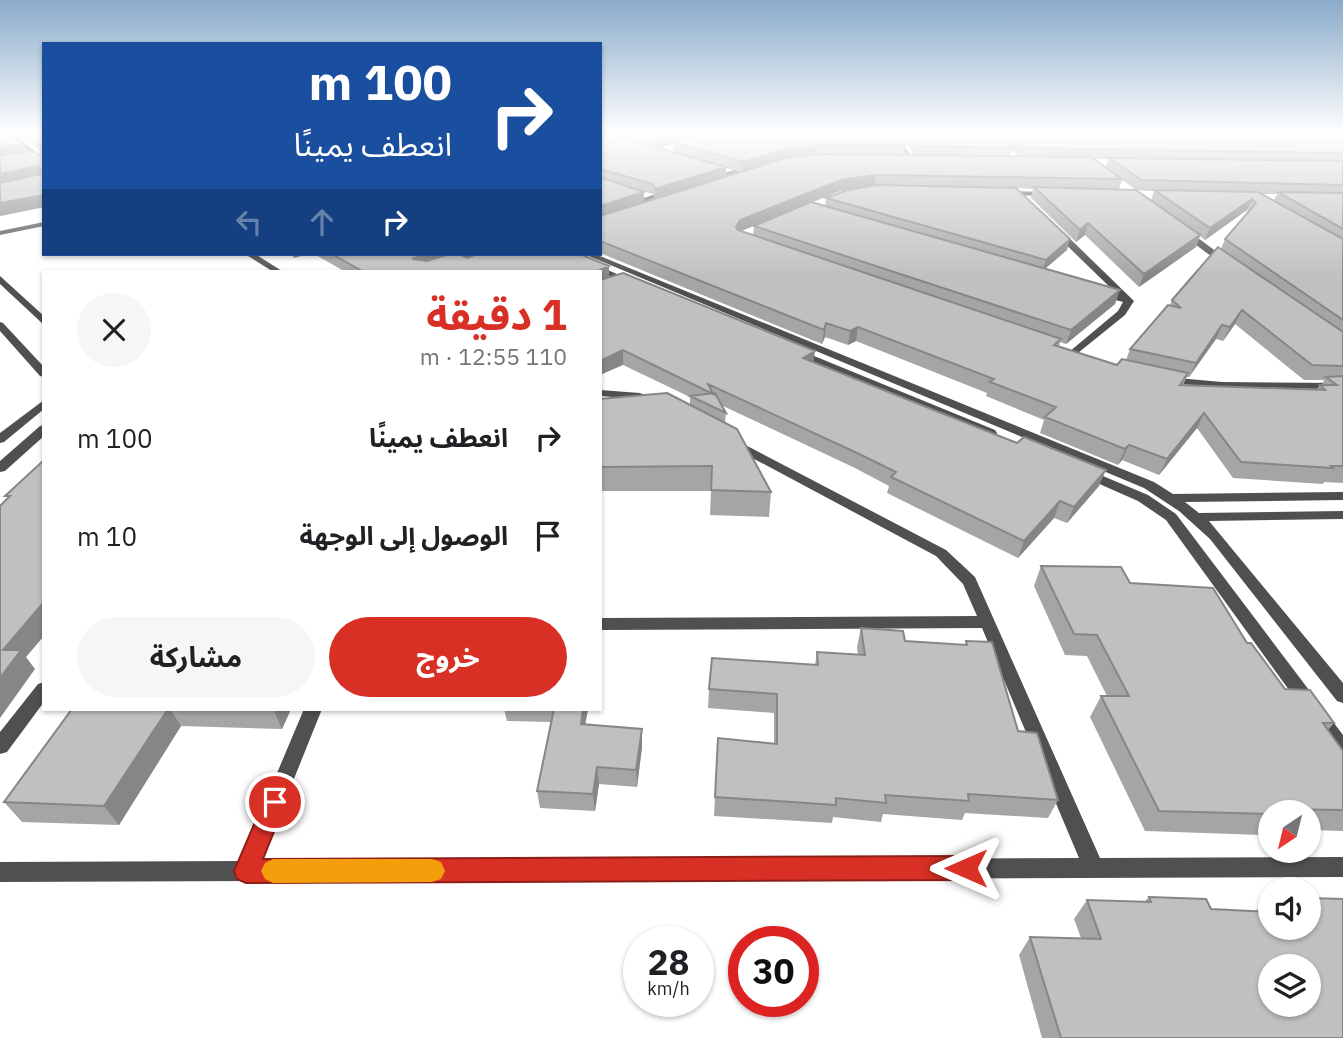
<!DOCTYPE html>
<html lang="ar">
<head>
<meta charset="utf-8">
<style>
	:root { --surface:#fff; --page:#f6f6f6; --text:#202124; --muted:#757577; --accent:#d93025 }
	body { margin:0; font-family:"IBM Plex Sans","Noto Sans Arabic",sans-serif; background:var(--page); color:var(--text); direction:rtl; height:100vh; display:flex; flex-direction:column; font-size:26px; white-space:nowrap }
	* { box-sizing:border-box; margin:0 }
	p { font-size:23px; color:var(--muted) }
	.icon { flex:none; width:38px; height:38px; fill:none; stroke:currentColor; stroke-width:2; stroke-linecap:round; stroke-linejoin:round }
	.map { position:relative; flex:1; overflow:hidden; direction:ltr }
	.details { position:absolute; left:42px; top:270px; width:560px; height:441px; display:flex; flex-direction:column; background:var(--surface); border-radius:0px; box-shadow:0 2px 5px #0004; direction:rtl }
	.details>* { flex:none }
	.guide { position:absolute; left:42px; top:42px; width:560px; height:214px; border-radius:0px; box-shadow:0 2px 5px #0004; direction:rtl; background:#1a4fa0; color:#fff; overflow:hidden }
	.needle { width:46px; rotate:215deg }
	.buttons { position:absolute; left:1258px; top:800px; display:grid; gap:14px }
	.buttons a { display:grid; place-items:center; width:63px; height:63px; border-radius:50%; background:var(--surface); box-shadow:0 2px 5px #0004; font-size:35px }
	.speed { position:absolute; left:623px; top:926px; display:flex; gap:14px; font-size:35px; font-weight:700; text-align:center }
	.speed>* { display:grid; place-content:center; width:91px; height:91px; border-radius:50%; background:var(--surface); box-shadow:0 2px 5px #0004; line-height:1 }
	.speed small { font-size:18px; font-weight:400 }
	.speed .limit { border:10px solid #d22; background:#fff; color:#111 }
	.pin { position:absolute; display:grid; place-items:center; width:60px; height:60px; color:#fff; margin:-30px; border:4px solid #fff; border-radius:50%; box-shadow:0 2px 7px #0007 }
	.me { position:absolute; width:77px; margin:-38px; rotate:270deg; stroke-linejoin:round; filter:drop-shadow(0 0 5px #0008) }
	.turn { display:flex; align-items:center; gap:24px; height:147px; padding:0 35px; font-size:32px }
	.turn .icon { width:91px; height:91px; stroke-width:2.5 }
	.turn b { display:block; font-size:49px; line-height:60px }
	.lanes { display:flex; align-items:center; height:66px; padding:0 35px; background:#0003; justify-content:center; gap:35px; direction:ltr }
	.lanes .off { opacity:.35 }
	.round { display:grid; place-items:center; flex:none; width:74px; height:74px; border-radius:37px; background:var(--page) }
	.summary { display:flex; align-items:center; justify-content:space-between; height:119px; padding:0 35px }
	h1 { font-size:42px; font-weight:700; line-height:52px; color:var(--accent) }
	.button { display:flex; gap:14px; margin-top:auto; padding:14px 35px }
	.button a { flex:1; height:80px; border-radius:42px; background:var(--accent); color:#fff; font-size:28px; font-weight:700; line-height:80px; text-align:center }
	.button a+a { background:var(--page); color:var(--text) }
	ul { padding:0; list-style:none }
	li { display:flex; align-items:center; gap:21px; height:98px; padding:0 35px }
	li div { flex:1 }
	li b { display:block; font-size:26px }
	li em { font-style:normal }
	.map>svg:first-child { display:block }
	.lines { fill:none; stroke-linecap:round; stroke-linejoin:round }
	.street { fill:#505050; fill-rule:evenodd }
	.wall { fill:#a5a5a5; fill-rule:evenodd }
	.shaded-wall { fill:#868686 }
	.building { fill:#c0c0c0; stroke:#868686; stroke-width:2; fill-rule:evenodd }
	.route { fill:#d93025; stroke:#8d1f18; stroke-width:2 }
	.slow { fill:#f59e0b }
</style>
</head>
<body>
<div class="map">
<svg width="1343" height="1038" viewBox="0 0 1343 1038">
	<rect width="100%" height="100%" fill="#fff"/>
	<g class="lines">
		<path class="street" d="M35 132H44V134L19 138 44 158V163L13 140 0 142V138Z
			M890 132H896L914 161H910Z
			M755 163 757 166 709 181 704 180Z
			M668 190 675 192 600 216V212Z
			M1003 191 1050 192 1054 194 1050 196 1000 195Z
			M44 222V226L0 235V231Z
			M1053 228H1059L1134 301 1125 315 1073 357 1068 354 1069 352 1118 311 1123 302 1097 295 1095 293 1100 290 1118 295 1053 232Z
			M1180 229H1186L1229 261V265H1223L1180 233Z
			M245 254H255L282 271H272Z
			M559 254H570L638 283 630 285Z
			M584 254H595L1154 482 1173 494 1343 492V500L1185 502 1199 513 1343 511V519L1209 521 1343 683V703L1337 701 1210 539 1179 511 1144 488Z
			M0 276 44 316V325L0 284Z
			M0 322 3 323 44 367V377L40 376 0 331Z
			M797 349 995 430 997 433 995 436H987L793 354 792 352Z
			M1166 377 1222 382 1343 383V389L1222 388 1162 382 1160 380Z
			M600 390 640 393 659 402 653 405 638 399 600 396Z
			M44 400V409L4 442 0 443V433Z
			M44 425V436L5 471 0 472V461L40 426Z
			M734 439 946 550 975 577 1100 858 1343 857V877L0 882V862L240 861 304 709H322L261 861 1079 858 982 628 600 630V618L977 616 963 584 936 556 730 446 728 443Z
			M1084 468 1148 495 1176 514 1343 735V757L1336 755 1166 520 1138 501 1079 475 1077 472Z
			M44 682V702L7 752 0 754V732L38 684Z"/>
	</g>
	<path class="wall" d="M0 132H44V207L0 216ZM22 133 25 140 41 152V155L25 152 10 135Z
		M600 132 609 134 607 132H895L905 145 903 155H914L899 132H994L1000 137 1001 132H1343V483L1324 482 1323 484 1233 478 1197 428 1159 475 1122 460 1118 465 1040 433 1044 420 986 396 987 393 856 341 848 345 825 337 822 344 600 253ZM673 144V152L659 148ZM1012 150 1018 156H1010ZM1094 159H1108L1105 167ZM726 168 741 172 726 177ZM1122 180 1131 186 1136 190 1119 189ZM863 187 826 198 825 206 811 202 840 191ZM1017 188 1033 189 1031 198 1076 242 1085 235 1139 287 1196 247 1200 236 1205 240 1247 210 1248 211 1225 239 1221 249 1172 300 1170 305 1130 349 1126 360 1117 365 1059 347 1060 342 1066 344 1115 304 1045 269 1067 250ZM1137 190 1147 191H1154L1151 200ZM642 191 653 194 655 199 644 202V192ZM1262 194H1277L1274 200ZM809 203 754 226 753 236 740 231ZM1235 324 1304 380H1324L1322 385H1320L1317 389 1183 385 1187 377H1189L1216 339 1223 341Z
		M314 254H473L474 255 477 254H586V257L609 277 814 362 1099 486 1067 523 1054 518 1018 558 887 493 889 486 855 468 721 405 726 413 725 423 771 492 769 517 710 515 711 491H600V399L690 405V397L623 365 600 271H344Z
		M1041 566 1130 583 1247 643 1285 689 1334 723 1328 730 1343 751V831L1309 830V812H1270V829H1268L1263 835 1145 831 1090 717 1101 696H1107L1087 656 1065 655 1034 586Z
		M861 628 905 641 965 645 966 641 1058 800 1048 818 965 813 962 820 883 814 881 822 833 817 832 823 714 816 718 738 774 743V713L708 708 709 689 815 665 817 652 858 655 857 647Z
		M72 709H291L282 729 181 726 119 825 22 822 4 802Z
		M504 709H588L585 725 642 729V747L637 787 599 784 595 811 540 808 537 791 551 722 507 721Z
		M1270 896V928L1343 1038H1042L1019 955 1030 937 1081 938 1074 919 1087 900 1144 902 1149 897 1211 909 1256 911Z"/>
	<path class="shaded-wall" d="M0 132H22V133L0 136Z
		M686 132H727L673 142V144L656 148V139Z
		M21 144 26 153 0 157V147Z
		M818 145 817 154 742 172 743 162 783 150Z
		M39 166 43 176 0 185V174Z
		M726 167V177L655 200V189Z
		M876 175 875 185 840 191 739 232 736 227 740 220 841 180Z
		M644 192V203L600 217V206Z
		M44 195V207L0 216V203Z
		M1252 199 1247 210 1205 240 1210 228Z
		M1088 223 1085 235 1076 242 1080 230Z
		M1200 235 1196 247 1139 287 1144 274Z
		M1070 239 1067 250 1042 271 1046 260Z
		M292 254H308L294 258Z
		M426 254H473L474 259 415 271 412 259Z
		M609 266V279L600 283V271H598Z
		M1120 290 1115 304 1066 344 1071 330Z
		M1242 310 1235 324 1223 341 1230 327Z
		M826 323 825 337 822 344 824 330Z
		M1222 325 1216 339 1189 377 1196 363Z
		M858 327 856 341 848 345 850 331Z
		M623 350V365L600 375V361Z
		M815 351 813 366 803 358Z
		M1204 413 1197 428 1159 475 1167 459Z
		M1129 445 1122 460 1118 465 1125 449Z
		M1106 470 1099 486 1067 523 1074 507Z
		M1060 501 1054 518 1018 558 1024 541Z
		M44 602V636L26 657 35 669 0 718V678L3 650Z
		M168 709H170L181 726 119 825 104 806Z
		M273 709H291L282 729Z
		M583 709H588L582 742 581 724Z
		M642 729V747L637 787 636 770Z
		M597 767 599 784 595 811 593 794Z"/>
	<path class="building" d="M23 132H44V195L0 203V183L41 174 39 166 0 174V156L31 151 41 155V146Z
		M600 132H603L726 167 655 189 653 184 600 169Z
		M632 132H686L656 139Z
		M713 132H895L905 145H818L783 150 743 162 673 142Z
		M907 132H994L1012 148 917 146Z
		M1006 132H1343V153L1021 148Z
		M8 133 21 144 0 147V134Z
		M818 154 1091 157 1122 179 876 175 841 180 740 220 736 227 738 230 1061 339 1054 345 1117 365 1122 359 1188 373 1180 385 1325 390 1320 385H1337L1326 377 1343 376V466H1331L1333 468 1241 462 1204 413 1167 459 1129 445 1125 449 1045 417 1056 407 990 382 994 379 858 327 850 331 826 323 824 330 600 241V216L785 158Z
		M1109 158 1343 161V185L1141 180Z
		M600 177 644 192 600 206Z
		M877 185 1016 188 1070 239 1046 260 826 198 848 190Z
		M1034 187 1136 190 1200 235 1144 274 1088 223 1080 230Z
		M1154 190 1258 192 1343 239V320L1225 239 1256 203 1252 199 1210 228Z
		M1278 192 1343 193V229Z
		M811 202 1120 290 1071 330 754 226Z
		M1218 247 1343 332V366L1312 365 1242 310 1230 327 1222 325 1196 363 1130 349 1168 305 1181 308 1172 300Z
		M332 254H426L412 259 427 261 449 254H459L467 258 477 254H580L609 266 598 271H362Z
		M623 273 815 351 803 358 1017 443 1024 437 1106 470 1074 507 1060 501 1024 541 891 477 896 472 857 453 708 384 713 394 623 350 600 361V280Z
		M667 393 737 429 771 492 711 490 712 466 600 467V399Z
		M715 393 726 413 690 396Z
		M44 460V602L3 650H21L0 678V506L10 496H5Z
		M1041 566 1121 567 1130 583 1213 588 1247 643H1251L1285 689 1310 690 1334 723H1323L1343 751V810L1277 809 1279 812H1270V814L1159 811 1101 696H1129L1097 635 1074 634Z
		M861 628 903 631 905 641 967 645 966 641 992 642 1018 731 1037 733 1058 800 968 794 969 801 885 795 886 803 836 798V805L715 797 718 738 777 744V694L709 689 712 658 818 665 817 652 865 655Z
		M72 709H168L104 806 4 802Z
		M554 709H583L581 724 642 729 636 770 597 767 593 794 537 791Z
		M1149 897 1206 899 1211 909 1270 912V928H1309V898L1343 899V1038H1061L1030 937 1101 939 1087 900 1151 902ZM1270 966H1309V1004H1270Z"/>
	<linearGradient id="sky" x2="0" y2="1"><stop stop-color="#8aabca"/><stop offset="0.48" stop-color="#fff"/><stop offset="1" stop-color="#fff" stop-opacity="0"/></linearGradient>
	<rect width="1343" height="277" fill="url(#sky)"/>
	<path class="route" d="M275 791 283 794 286 802 263 859 966 856 975 860 979 868 975 876 966 880 246 883 237 879 234 871 267 794Z"/>
	<path class="slow" d="M273 859H432L441 862 445 871 441 879 432 882 273 883 265 879 261 871 265 863Z"/>
</svg>
<div class="buttons">
<a><svg class="needle" viewBox="-14 -14 28 28"><path d="M0-13l5 13h-10z" fill="#e53935"/><path d="M0 13l5-13h-10z" fill="#757577"/></svg></a>
<a><svg class="icon" aria-label="sound" viewBox="0 0 24 24"><path d="M4 9h4l5-4v14l-5-4H4zM17 9q2 3 0 6"/></svg></a>
<a><svg class="icon" aria-label="layers" viewBox="0 0 24 24"><path d="M12 4l9 5-9 5-9-5zM3 14l9 5 9-5"/></svg></a>
</div>
<div class="speed"><div>28<small>km/h</small></div><div class="limit">30</div></div>
<div class="pin" style="left:275px;top:802px;background:#d93025"><svg class="icon" aria-label="arrive" viewBox="0 0 24 24"><path d="M6 21V4h12l-3 4 3 4H6"/></svg></div>
<svg class="me" style="left:966px;top:868px" viewBox="-20 -20 40 40"><path d="M0-17L14 15 0 8-14 15z" fill="#d93025" stroke="#fff" stroke-width="4"/></svg>
<div class="guide">
<div class="turn"><svg class="icon" aria-label="right" viewBox="0 0 24 24"><path d="M7 20v-9h11M14 6l5 5-5 5"/></svg><div><b>100 m</b>انعطف يمينًا</div></div>
<div class="lanes"><svg class="icon off" aria-label="left" viewBox="0 0 24 24"><path d="M17 20v-9H6M10 6l-5 5 5 5"/></svg><svg class="icon off" aria-label="ahead" viewBox="0 0 24 24"><path d="M12 20V5M6 11l6-6 6 6"/></svg><svg class="icon" aria-label="right" viewBox="0 0 24 24"><path d="M7 20v-9h11M14 6l5 5-5 5"/></svg></div>
</div>
<section class="details">
<div class="summary"><div><h1>1 دقيقة</h1><p>110 m · 12:55</p></div><a class="round"><svg class="icon" aria-label="close" viewBox="0 0 24 24"><path d="M6 6l12 12M18 6L6 18"/></svg></a></div>
<ul>
<li><svg class="icon" aria-label="right" viewBox="0 0 24 24"><path d="M7 20v-9h11M14 6l5 5-5 5"/></svg><div><b>انعطف يمينًا</b></div><em>100 m</em></li>
<li><svg class="icon" aria-label="arrive" viewBox="0 0 24 24"><path d="M6 21V4h12l-3 4 3 4H6"/></svg><div><b>الوصول إلى الوجهة</b></div><em>10 m</em></li>
</ul>
<div class="button"><a>خروج</a><a>مشاركة</a></div>
</section>
</div>
</body>
</html>
